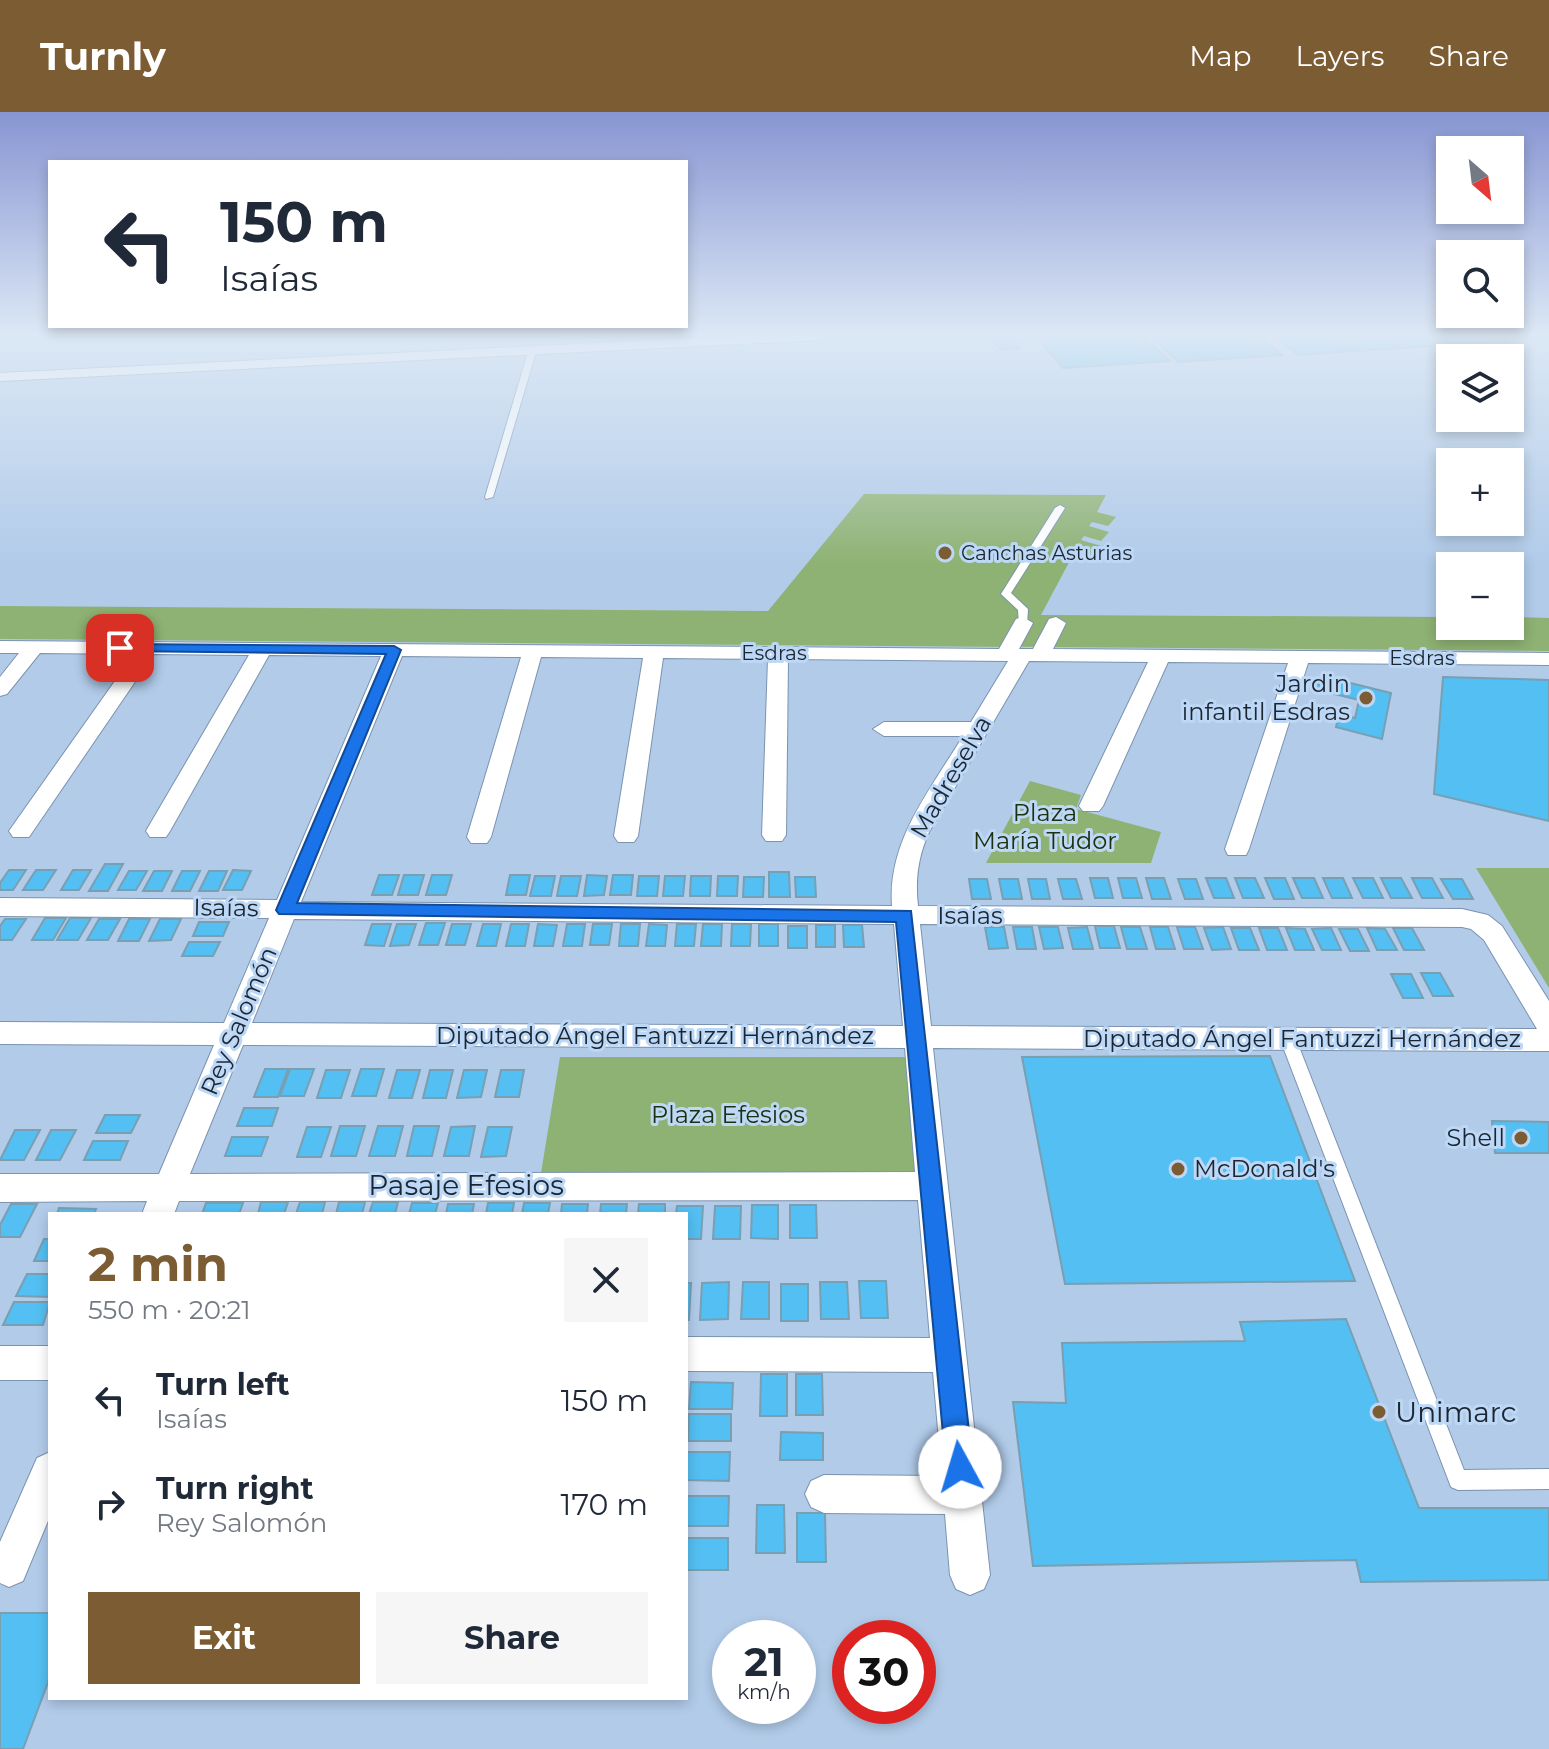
<!DOCTYPE html>
<html lang="en">
<head>
<meta charset="utf-8">
<style>
	:root { --surface:#fff; --page:#f6f6f7; --text:#1f2937; --muted:#747a83; --accent:#7c5c32 }
	body { margin:0; font-family:Montserrat,sans-serif; background:var(--page); color:var(--text); height:100vh; display:flex; flex-direction:column; font-size:30px; white-space:nowrap }
	* { box-sizing:border-box; margin:0 }
	p { font-size:26px; color:var(--muted) }
	.icon { flex:none; width:44px; height:44px; fill:none; stroke:currentColor; stroke-width:2; stroke-linecap:round; stroke-linejoin:round }
	.map { position:relative; flex:1; overflow:hidden }
	.sheet { position:absolute; left:48px; top:1100px; width:640px; height:488px; display:flex; flex-direction:column; background:var(--surface); border-radius:0px; box-shadow:0 4px 12px #0003 }
	.sheet>* { flex:none }
	.guide { position:absolute; left:48px; top:48px; width:640px; height:168px; border-radius:0px; box-shadow:0 4px 12px #0003; background:#fff; color:var(--text); overflow:hidden }
	.needle { width:52px; rotate:152deg }
	.fabs { position:absolute; left:1436px; top:24px; display:grid; gap:16px }
	.fabs a { display:grid; place-items:center; width:88px; height:88px; border-radius:0px; background:var(--surface); box-shadow:0 4px 12px #0003; font-size:40px }
	.speed { position:absolute; left:712px; top:1508px; display:flex; gap:16px; font-size:40px; font-weight:700; text-align:center }
	.speed>* { display:grid; place-content:center; width:104px; height:104px; border-radius:50%; background:var(--surface); box-shadow:0 4px 12px #0003; line-height:1 }
	.speed small { font-size:20px; font-weight:400 }
	.speed .limit { border:12px solid #d22; background:#fff; color:#111 }
	.pin { position:absolute; display:grid; place-items:center; width:68px; height:68px; color:#fff; margin:-34px; border-radius:16px; box-shadow:0 4px 12px #0006 }
	.me { position:absolute; width:88px; margin:-44px; rotate:354deg; stroke-linejoin:round; filter:drop-shadow(0 0 6px #0008) }
	.turn { display:flex; align-items:center; gap:28px; height:168px; padding:0 40px; font-size:36px }
	.turn .icon { width:104px; height:104px; stroke-width:2.5 }
	.turn b { display:block; font-size:56px; line-height:68px }
	.round { display:grid; place-items:center; flex:none; width:84px; height:84px; border-radius:0px; background:var(--page) }
	.head { display:flex; align-items:center; justify-content:space-between; height:136px; padding:0 40px }
	h1 { font-size:48px; font-weight:700; line-height:60px; color:var(--accent) }
	.button { display:flex; gap:16px; margin-top:auto; padding:16px 40px }
	.button a { flex:1; height:92px; border-radius:0px; background:var(--accent); color:#fff; font-size:32px; font-weight:700; line-height:92px; text-align:center }
	.button a+a { background:var(--page); color:var(--text) }
	ul { padding:0; list-style:none }
	li { display:flex; align-items:center; gap:24px; height:104px; padding:0 40px }
	li div { flex:1 }
	li b { display:block; font-size:30px }
	li em { font-style:normal }
	header { display:flex; align-items:center; gap:48px; box-sizing:border-box; height:112px; padding:0 40px; background:var(--accent); color:#fff }
	header strong { font-size:38px }
	nav { display:flex; gap:44px; margin-inline-start:auto; font-size:28px }
	.map>svg:first-child { display:block }
	.green { fill:#8eb273 }
	.building { fill:#53bff2; stroke:#799fb3; stroke-width:2 }
	.lines { fill:none; stroke-linecap:round; stroke-linejoin:round }
	.lane-casing { stroke:#7b93b0; stroke-width:2 }
	.street-casing { stroke:#7b93b0; stroke-width:2 }
	.lane { fill:#fff; fill-rule:evenodd }
	.street { fill:#fff; fill-rule:evenodd }
	.route { fill:#1a73e8; stroke:#114b97; stroke-width:2 }
	.poi-dot { fill:#7c5c32; stroke:#bdd8f6; stroke-width:3 }
	.labels { text-anchor:middle; stroke-width:6; stroke-linejoin:round; paint-order:stroke }
	.far-poi-label { font-size:20px; fill:#1c2631; stroke:#bdd8f6; text-anchor:start }
	.far-street-label { font-size:20px; fill:#1c2631; stroke:#bdd8f6 }
	.poi-label { font-size:24px; fill:#1c2631; stroke:#bdd8f6; text-anchor:end }
	.street-label { font-size:24px; fill:#1c2631; stroke:#bdd8f6 }
	.park-label { font-size:24px; fill:#1d2f0d; stroke:#bdd8f6 }
	.near-street-label { font-size:28px; fill:#1c2631; stroke:#bdd8f6 }
	.near-poi-label { font-size:28px; fill:#1c2631; stroke:#bdd8f6; text-anchor:start }
</style>
</head>
<body>
<header>
<strong>Turnly</strong>
<nav><a>Map</a><a>Layers</a><a>Share</a></nav>
</header>
<div class="map">
<svg width="1549" height="1637" viewBox="0 0 1549 1637">
	<rect width="100%" height="100%" fill="#b1cbe9"/>
	<path class="green" d="M864 382 1106 383 1097 400 1116 405 1108 414 1092 410 1089 414 1109 420 1101 429 1084 424 1081 428 1105 435 1097 444 1075 439 1041 503 1450 505V514H1510V505L1549 506V539L0 527V494L768 499Z
		M1030 669 1081 683 1076 697 1161 720 1151 751H986Z
		M1476 756H1549V876Z
		M560 945H905L916 1061H541Z"/>
	<path class="building" d="M1144 224 1170 249 1063 256 1037 225Z
		M1151 224H1259L1282 243 1178 250Z
		M1275 224H1383L1400 236 1298 243Z
		M1386 224H1502L1509 229 1403 236Z
		M1011 225 1019 236 1000 237 992 226Z
		M1443 565 1549 568V709L1434 682Z
		M1330 566 1391 581 1382 627 1336 615 1339 602 1355 606 1359 588 1314 577 1315 571 1328 574Z
		M105 752H123L108 779H89Z
		M9 758H26L13 778H0V771Z
		M36 758H56L43 778H23Z
		M73 758H91L79 778H61Z
		M233 758 251 759 242 778H223Z
		M129 759H147L136 778H118Z
		M154 759H172L162 779H143Z
		M182 759H200L190 779H172Z
		M209 759H227L218 779H199Z
		M769 760H789L790 785H769Z
		M379 763H399L392 783H372Z
		M404 763H424L418 783H398Z
		M432 763H452L446 783H426Z
		M510 763H530L526 783H506Z
		M587 763 607 764 604 783 584 784Z
		M613 763H633L631 783H610Z
		M535 764H555L551 784H530Z
		M561 764H581L577 784H557Z
		M639 764H659L657 784H637Z
		M665 764H685L683 784H663Z
		M691 764H711L710 784H690Z
		M718 764H738L737 784H717Z
		M744 765H764L763 785H743Z
		M795 765H815L816 785H796Z
		M1090 766H1108L1113 786H1095Z
		M1118 766H1136L1142 786H1123Z
		M1146 766H1164L1171 787H1152Z
		M1206 766H1226L1234 786H1214Z
		M1235 766H1255L1264 786H1243Z
		M1265 766H1285L1294 787H1274Z
		M1293 766H1314L1323 786H1302Z
		M1323 766H1343L1352 786H1332Z
		M1353 766H1373L1383 786H1363Z
		M1381 766H1401L1412 786H1391Z
		M1412 766H1432L1443 786H1422Z
		M969 767H987L991 787H972Z
		M999 767H1018L1022 787H1003Z
		M1028 767H1046L1050 787H1032Z
		M1058 767H1076L1082 787H1063Z
		M1178 767H1196L1203 787H1185Z
		M1441 767H1462L1473 787H1453Z
		M45 806H66L53 828H32Z
		M70 806H91L78 828H57Z
		M5 807H26L12 828H0V814Z
		M99 807H120L108 828H87Z
		M129 807H150L139 829H118Z
		M160 807H181L171 828 149 829Z
		M199 810H229L223 824H193Z
		M426 811H445L438 833H419Z
		M372 812H391L384 834 365 833Z
		M397 812H416L409 833 390 834Z
		M452 812H471L465 833H446Z
		M483 812H501L496 834H477Z
		M511 812H529L525 834H506Z
		M538 812 557 813 553 834H534Z
		M567 812H585L582 834H563Z
		M593 812H612L609 833H590Z
		M621 812H640L638 834H619Z
		M649 812 667 813 665 834H646Z
		M677 812H696L694 834H675Z
		M703 812H722L721 834H701Z
		M732 812H751L750 834H731Z
		M759 812H778V834H759Z
		M816 813H835V835H816Z
		M843 813H862L864 835H844Z
		M788 814H807V836H788Z
		M1095 814H1114L1120 836H1100Z
		M985 815H1004L1008 836 989 837Z
		M1013 815H1032L1036 837H1017Z
		M1039 815H1058L1063 836 1044 837Z
		M1087 815 1093 837H1073L1068 816Z
		M1121 815H1140L1147 837H1127Z
		M1150 815H1168L1175 837H1156Z
		M1177 815H1195L1203 837H1184Z
		M1223 815 1231 837 1212 838 1204 816Z
		M1231 816H1250L1259 838H1239Z
		M1259 816H1278L1287 838H1267Z
		M1286 816 1305 817 1314 838H1295Z
		M1331 816 1341 838H1322L1312 817Z
		M1367 816 1385 817 1397 838H1377Z
		M1393 816H1412L1424 838H1404Z
		M1339 817H1358L1369 839H1350Z
		M189 830H220L213 844H182Z
		M1421 861H1440L1453 884H1433Z
		M1391 862H1411L1423 886H1403Z
		M1270 944 1355 1169 1065 1172 1022 945Z
		M265 957H288L278 985H254Z
		M290 957H314L304 984H280Z
		M361 957H384L376 984H352Z
		M326 958H350L341 986H317Z
		M397 958H420L412 986H389Z
		M430 958H453L446 986H423Z
		M464 958H487L481 985 457 986Z
		M501 958H524L519 985H495Z
		M244 996H278L272 1014H237Z
		M105 1003H140L131 1021H96Z
		M1492 1009 1549 1010V1041H1495Z
		M340 1014H365L356 1044H331Z
		M378 1014H403L395 1044H369Z
		M414 1014H439L432 1044H407Z
		M475 1014 469 1044H444L451 1015Z
		M307 1015H331L321 1045H297Z
		M488 1015H512L506 1044 481 1045Z
		M15 1018H40L24 1048H0Z
		M51 1018H76L60 1048H36Z
		M232 1025H268L261 1044H225Z
		M93 1029H128L120 1048H84Z
		M261 1090H288L284 1102H258Z
		M300 1090H325L322 1102H296Z
		M339 1090H365L362 1102H336Z
		M373 1090H398L395 1102H369Z
		M206 1091H243L239 1102H202Z
		M412 1091H438L435 1102H409Z
		M488 1091H514L512 1102H486Z
		M524 1091H550L548 1102H522Z
		M11 1092H37L20 1125H0V1113Z
		M448 1092H474L472 1102H446Z
		M562 1092H588L587 1102H561Z
		M601 1092H627L626 1102H600Z
		M639 1092H665V1102H638Z
		M752 1093H778V1127L751 1126Z
		M790 1093H816L817 1126H790Z
		M677 1094H703L701 1127H686V1102H676Z
		M715 1094H741L740 1127H713Z
		M59 1096 96 1097 94 1102H57Z
		M44 1127H50V1149H34Z
		M27 1162H50V1185L16 1184Z
		M859 1169H886L888 1206H861Z
		M729 1170 728 1207 700 1208 702 1171Z
		M743 1170H769V1207H741Z
		M820 1170H847L849 1207H821Z
		M686 1171H691L689 1208H686Z
		M781 1172H808V1209H781Z
		M14 1190H50L43 1213H3Z
		M1346 1207 1419 1396H1549V1468L1361 1470 1356 1448 1033 1454 1013 1290 1066 1291 1062 1231 1245 1229 1240 1210Z
		M761 1262H787V1304H760Z
		M796 1262H822L823 1303H796Z
		M691 1270 733 1271 732 1297H689Z
		M689 1302H731V1329H688Z
		M781 1320 823 1321V1348H780Z
		M687 1340H730L729 1369 686 1368Z
		M686 1384H729L728 1414H686Z
		M757 1393H784L785 1441H756Z
		M797 1401H825L826 1450H797Z
		M686 1426H728V1458H686Z
		M0 1501H50V1565L23 1637H0Z"/>
	<g class="lines">
		<defs>
			<path id="lane" d="M532 238 536 240 493 385 486 387 485 385 528 240Z
				M1060 393 1065 396 1011 481 1028 497 1027 513H1019L1018 498 1001 482 1055 396Z
				M1288 921 1293 923 1296 927 1464 1358 1549 1357V1377L1458 1378 1451 1375 1280 927 1283 923Z"/>
			<path id="street" d="M736 224H827L821 228 0 269V261Z
				M1023 505 1033 511 1019 537H1033L1049 507 1056 505 1066 511 1053 537 1549 541V553L1308 551 1249 737 1246 743H1228L1225 737 1288 551 1168 550 1103 694 1099 699H1083L1079 694 1148 550 1029 549 929 720C918 745 915 767 918 794L1462 797 1488 803 1502 814 1549 889V939L933 936 990 1463 984 1477 970 1483 956 1477 950 1463 945 1402 824 1401 811 1395 805 1382 811 1369 824 1363 942 1364 933 1260 686 1259V1225L930 1226 918 1088 179 1089 174 1102H142L147 1089 0 1090V1062H159L214 933 0 932V910L224 911 269 806 0 804V786L277 788 381 544 269 543 170 719 166 725H150L146 719 249 543 154 542 29 725H13L9 719 134 542 40 541 7 582 0 584V565L19 541H0V529L999 537 1016 507ZM402 544 521 545 467 725 471 731H487L491 725 541 545 643 546 614 724 618 730H634L638 724 663 546 768 547 762 723 766 729H782L786 723 788 547 1008 549 971 610H884L873 617 884 624H963C931 677 887 729 892 794L301 790ZM294 807 894 812 903 914 252 911ZM920 812 1462 815 1471 817 1484 828 1537 917 931 914ZM243 933 905 936 915 1060 190 1062Z
				M0 1234H50V1268H0Z
				M50 1340V1404L23 1469 9 1475 0 1471V1430L37 1346Z"/>
		</defs>
		<use href="#lane" class="lane-casing"/>
		<use href="#street" class="street-casing"/>
		<use href="#lane" class="lane"/>
		<use href="#street" class="street"/>
	</g>
	<linearGradient id="sky" x2="0" y2="1"><stop stop-color="#8795d2"/><stop offset="0.49" stop-color="#dce8f5"/><stop offset="1" stop-color="#dce8f5" stop-opacity="0"/></linearGradient>
	<rect width="1549" height="453" fill="url(#sky)"/>
	<path class="route" d="M120 532 394 534 401 538 297 791 911 799 973 1355 969 1364 960 1368 950 1364 946 1355 896 810 279 802 276 798 386 542 115 539 113 536Z"/>
	<g class="poi-dot">
		<circle cx="945" cy="441" r="8"/>
		<circle cx="1366" cy="586" r="8"/>
		<circle cx="1521" cy="1026" r="8"/>
		<circle cx="1178" cy="1057" r="8"/>
		<circle cx="1379" cy="1300" r="8"/>
	</g>
	<g class="labels">
		<g class="far-poi-label">
			<text x="961" y="448">Canchas Asturias</text>
		</g>
		<g class="far-street-label">
			<text x="774" y="548">Esdras</text>
			<text x="1422" y="553">Esdras</text>
		</g>
		<g class="poi-label">
			<text x="1350" y="580">Jardin<tspan x="1350" dy="28">infantil Esdras</tspan></text>
			<text x="1505" y="1034">Shell</text>
			<text x="1194" y="1065" text-anchor="start">McDonald's</text>
		</g>
		<g class="street-label">
			<text transform="translate(951 665) rotate(-60)" y="8">Madreselva</text>
			<text transform="translate(226 796) rotate(1)" y="8">Isaías</text>
			<text x="970" y="812">Isaías</text>
			<text transform="translate(239 909) rotate(-67)" y="8">Rey Salomón</text>
			<text x="655" y="932">Diputado Ángel Fantuzzi Hernández</text>
			<text x="1302" y="935">Diputado Ángel Fantuzzi Hernández</text>
		</g>
		<g class="park-label">
			<text x="1045" y="709">Plaza<tspan x="1045" dy="28">María Tudor</tspan></text>
			<text x="728" y="1011">Plaza Efesios</text>
		</g>
		<g class="near-street-label">
			<text x="466" y="1083">Pasaje Efesios</text>
		</g>
		<g class="near-poi-label">
			<text x="1395" y="1310">Unimarc</text>
		</g>
	</g>
</svg>
<div class="fabs">
<a><svg class="needle" viewBox="-14 -14 28 28"><path d="M0-13l5 13h-10z" fill="#e53935"/><path d="M0 13l5-13h-10z" fill="#747a83"/></svg></a>
<a><svg class="icon" aria-label="search" viewBox="0 0 24 24"><circle cx="10" cy="10" r="6"/><path d="M15 15l6 6"/></svg></a>
<a><svg class="icon" aria-label="layers" viewBox="0 0 24 24"><path d="M12 4l9 5-9 5-9-5zM3 14l9 5 9-5"/></svg></a>
<a>+</a>
<a>−</a>
</div>
<div class="speed"><div>21<small>km/h</small></div><div class="limit">30</div></div>
<div class="pin" style="left:120px;top:536px;background:#d93025"><svg class="icon" aria-label="arrive" viewBox="0 0 24 24"><path d="M6 21V4h12l-3 4 3 4H6"/></svg></div>
<svg class="me" style="left:960px;top:1355px" viewBox="-20 -20 40 40"><circle r="19" fill="#fff"/><path d="M0-13L10 11 0 6-10 11z" fill="#1a73e8"/></svg>
<div class="guide">
<div class="turn"><svg class="icon" aria-label="left" viewBox="0 0 24 24"><path d="M17 20v-9H6M10 6l-5 5 5 5"/></svg><div><b>150 m</b>Isaías</div></div>
</div>
<section class="sheet">
<div class="head"><div><h1>2 min</h1><p>550 m · 20:21</p></div><a class="round"><svg class="icon" aria-label="close" viewBox="0 0 24 24"><path d="M6 6l12 12M18 6L6 18"/></svg></a></div>
<ul>
<li><svg class="icon" aria-label="left" viewBox="0 0 24 24"><path d="M17 20v-9H6M10 6l-5 5 5 5"/></svg><div><b>Turn left</b><p>Isaías</p></div><em>150 m</em></li>
<li><svg class="icon" aria-label="right" viewBox="0 0 24 24"><path d="M7 20v-9h11M14 6l5 5-5 5"/></svg><div><b>Turn right</b><p>Rey Salomón</p></div><em>170 m</em></li>
</ul>
<div class="button"><a>Exit</a><a>Share</a></div>
</section>
</div>
</body>
</html>
